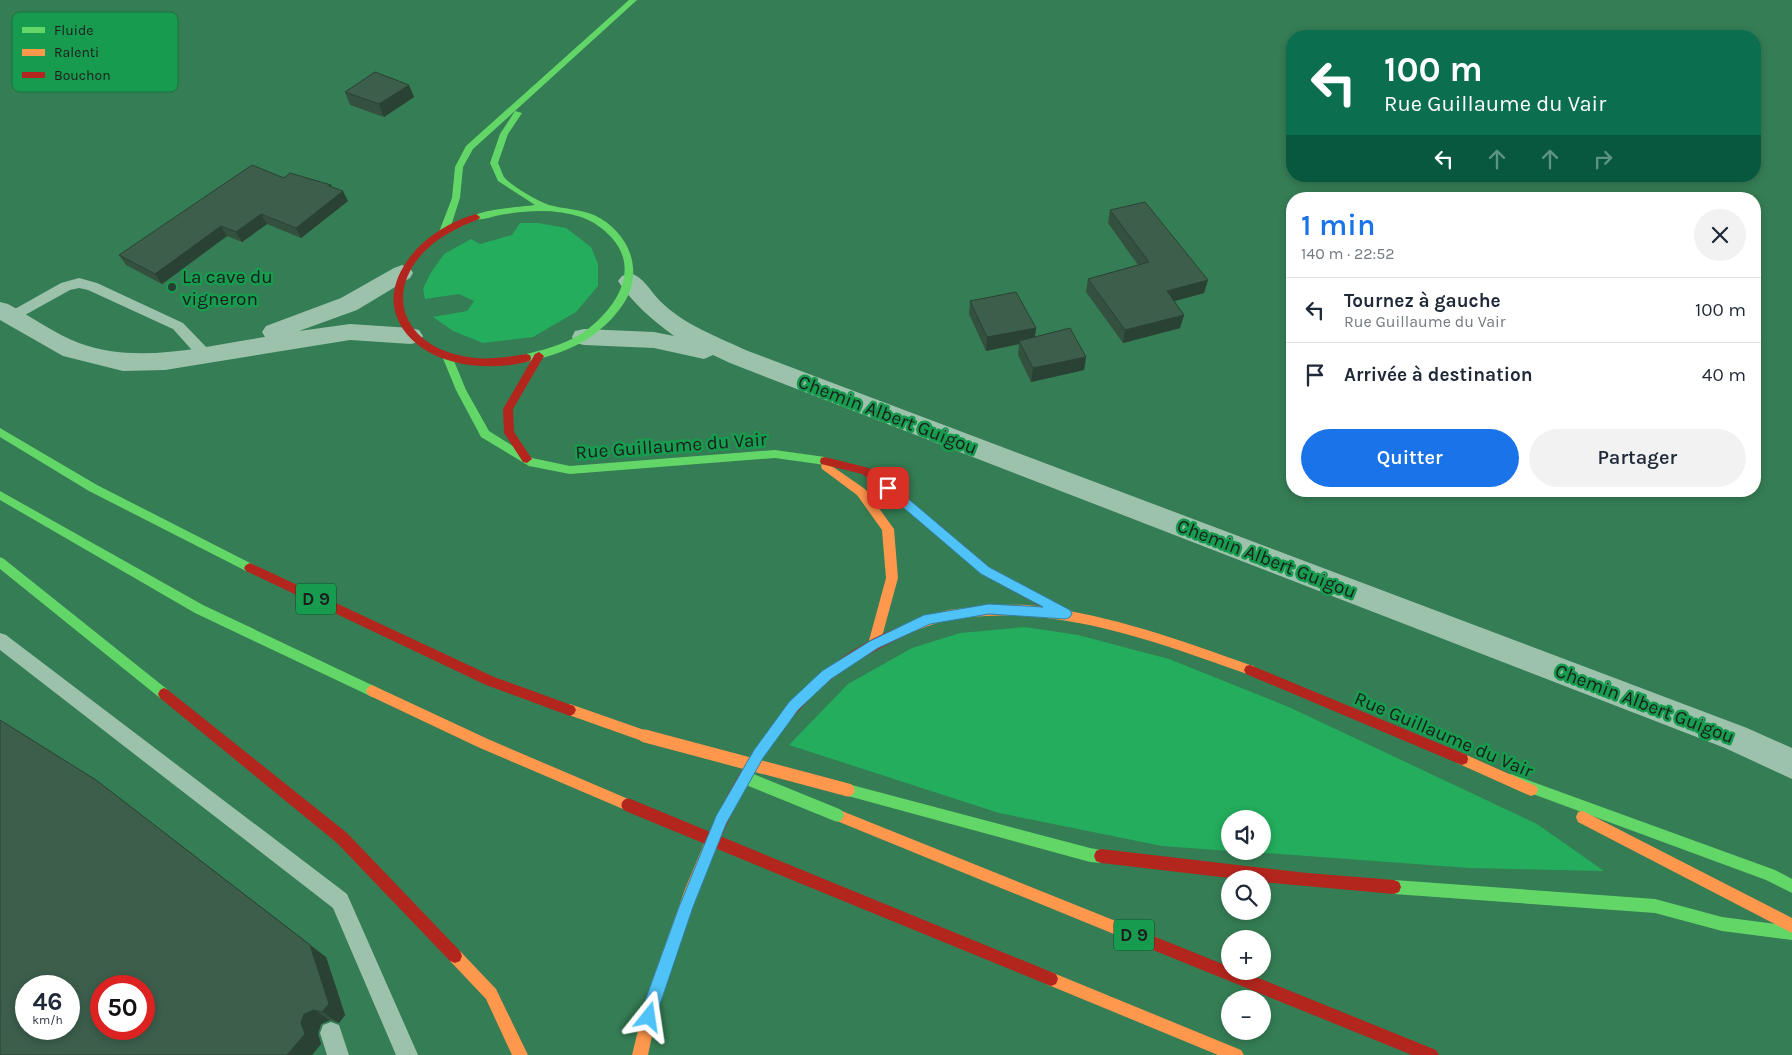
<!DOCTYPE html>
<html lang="fr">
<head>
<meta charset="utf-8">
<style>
	:root { --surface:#fff; --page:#f2f2f3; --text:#1f2937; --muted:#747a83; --line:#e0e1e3; --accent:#1a73e8 }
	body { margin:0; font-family:Karla,sans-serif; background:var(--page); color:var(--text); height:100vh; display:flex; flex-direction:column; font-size:19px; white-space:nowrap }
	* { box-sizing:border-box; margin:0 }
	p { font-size:16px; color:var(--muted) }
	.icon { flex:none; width:28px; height:28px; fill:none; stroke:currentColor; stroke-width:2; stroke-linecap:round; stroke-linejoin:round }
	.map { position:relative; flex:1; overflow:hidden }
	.drawer { position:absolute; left:1286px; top:192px; width:475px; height:305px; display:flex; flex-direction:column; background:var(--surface); border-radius:20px; box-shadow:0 2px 8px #0003 }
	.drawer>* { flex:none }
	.banner { position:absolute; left:1286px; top:30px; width:475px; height:152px; border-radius:20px; box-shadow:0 2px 8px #0003; background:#0b6e4f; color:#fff; overflow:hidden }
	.fabs { position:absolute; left:1221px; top:810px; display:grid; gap:10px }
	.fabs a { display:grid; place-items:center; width:50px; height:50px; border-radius:50%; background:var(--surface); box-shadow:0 2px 8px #0003; font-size:25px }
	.speed { position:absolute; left:15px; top:975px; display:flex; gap:10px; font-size:25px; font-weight:700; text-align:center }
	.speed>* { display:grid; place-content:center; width:65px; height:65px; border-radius:50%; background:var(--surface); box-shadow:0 2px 8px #0003; line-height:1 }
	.speed small { font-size:12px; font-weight:400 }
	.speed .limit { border:8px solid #d22; background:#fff; color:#111 }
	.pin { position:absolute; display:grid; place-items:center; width:42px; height:42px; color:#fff; margin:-21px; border-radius:10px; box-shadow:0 2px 8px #0006 }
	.me { position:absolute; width:55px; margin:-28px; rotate:15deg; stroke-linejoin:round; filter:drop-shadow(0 0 4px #0008) }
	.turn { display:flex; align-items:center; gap:18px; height:105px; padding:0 15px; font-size:22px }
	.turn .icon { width:65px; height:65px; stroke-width:2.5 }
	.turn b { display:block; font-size:35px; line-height:42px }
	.lanes { display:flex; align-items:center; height:48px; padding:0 15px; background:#0003; justify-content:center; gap:25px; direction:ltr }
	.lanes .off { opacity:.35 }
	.round { display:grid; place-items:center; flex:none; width:52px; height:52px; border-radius:26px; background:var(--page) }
	.overview { display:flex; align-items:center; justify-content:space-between; height:85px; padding:0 15px }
	h1 { font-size:30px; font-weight:600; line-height:38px; color:var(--accent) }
	.primary-button { display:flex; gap:10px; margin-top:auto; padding:10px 15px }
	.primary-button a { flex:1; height:58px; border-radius:30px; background:var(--accent); color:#fff; font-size:20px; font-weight:600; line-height:58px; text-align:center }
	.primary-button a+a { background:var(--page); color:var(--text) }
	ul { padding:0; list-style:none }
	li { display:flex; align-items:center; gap:15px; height:65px; padding:0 15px; border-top:1px solid var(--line) }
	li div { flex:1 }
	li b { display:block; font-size:19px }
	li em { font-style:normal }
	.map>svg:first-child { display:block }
	.green { fill:#23ad5c }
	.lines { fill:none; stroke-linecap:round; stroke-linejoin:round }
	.lane { fill:#9cc2ac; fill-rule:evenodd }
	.street { fill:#9cc2ac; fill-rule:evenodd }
	.fast { fill:#63d668; fill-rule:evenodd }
	.slow { fill:#ff974d; fill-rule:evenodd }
	.jam { fill:#b3261e; fill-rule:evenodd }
	.fast-bridge { stroke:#63d668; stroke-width:13 }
	.slow-bridge { stroke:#ff974d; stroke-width:13 }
	.jam-bridge { stroke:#b3261e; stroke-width:13 }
	.wall { fill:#345140 }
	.shaded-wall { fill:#2a4234 }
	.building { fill:#3c5e4b; stroke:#2a4234; fill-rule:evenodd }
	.route { fill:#4fc3f7; stroke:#337fa1 }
	.poi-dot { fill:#253f30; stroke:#179b4f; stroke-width:2 }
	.labels { text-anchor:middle; stroke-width:5; stroke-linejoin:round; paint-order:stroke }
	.shield { fill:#179b4f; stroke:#1b432c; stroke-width:1 }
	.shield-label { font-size:18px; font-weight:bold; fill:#1d1d1d }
	.poi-label { font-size:19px; fill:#1d1d1d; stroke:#179b4f; text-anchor:start }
	.street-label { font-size:19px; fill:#1d1d1d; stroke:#179b4f }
	.key { fill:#179b4f; stroke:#197540; stroke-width:1 }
	.key-label { font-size:14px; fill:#1d1d1d }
</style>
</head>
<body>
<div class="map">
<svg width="1792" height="1055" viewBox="0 0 1792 1055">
	<rect width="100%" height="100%" fill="#357d54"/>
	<path class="green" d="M520 223H538L566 228 591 247 598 264V286L576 312 533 337 483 343 453 331 433 317 467 311 474 301 459 294 425 299 423 289 430 274 444 254 471 239 480 244 512 235Z
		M1025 627 1078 635 1169 659 1291 708 1537 824 1604 871 1469 868 1238 851H1262V819H1230V851L1162 846 999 813 789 745 848 684 912 648 960 633Z"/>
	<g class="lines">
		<path class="lane" d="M79 278 97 283 183 323 210 351 212 355 210 359H200L173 329 88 290 79 288 70 290 16 320H6L4 317 6 314 61 283Z
			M0 633 6 635 347 894 418 1055H396L333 908 0 650Z
			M331 1022 339 1025 349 1055H327L320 1033 323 1025Z"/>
		<path class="street" d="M402 265 410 268 413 273 410 278 357 310 299 331 350 324 411 328 419 330 423 336 419 342 411 344 350 340 165 370 123 371 63 356 0 320V302L8 304C30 316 57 335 79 343 138 365 205 346 265 337L262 332 266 326 341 298 394 268Z
			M630 273C644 277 650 291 660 301 684 325 718 337 748 351L1747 728 1792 748V779L1725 748 730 363 713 355 704 359 654 348 584 345 575 343 572 337 575 331 584 329 654 332 674 336C653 320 633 304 618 281L622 276Z"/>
		<path class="fast" d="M629 0H637L473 149 463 167 460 198 449 232 447 234H441L439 232 452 198 455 167 466 146Z
			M515 111 522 113 508 134 498 163C500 167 502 173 504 177 510 185 539 202 549 205 564 209 579 209 594 215 628 231 645 269 624 303 601 338 565 354 526 362L522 361 521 358 522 355C542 350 561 346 579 335 611 315 643 273 612 238 604 229 593 221 581 217 557 209 532 210 506 214 496 215 483 221 473 219L472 217C481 209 521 207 535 205L498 181 490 163 500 134Z
			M447 352 452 356 466 390 489 431 532 458 570 466 775 450 825 457 830 461 825 465 775 458 570 474 529 466 481 437 456 390 442 356Z
			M0 428 97 485 254 565 256 568 254 571H246L89 491 0 437Z
			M0 491 203 605 376 687 378 691 376 695 372 697 368 695 195 613 0 500Z
			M0 557 4 559 168 690 170 694 168 698 164 700 160 698 0 569Z
			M1511 774 1775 870 1792 879V893L1766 880 1506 784 1504 780 1506 776Z
			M848 784 1090 848 1106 851 1108 856 1106 861 1101 863 1090 862 848 796 843 794 841 790 843 786Z
			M1394 880 1655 899 1722 917 1792 926V940L1722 931 1655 913 1394 894 1389 892 1387 887 1389 882Z"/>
		<path class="slow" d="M826 462 865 489 894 529 898 578 880 644 878 648 874 649 870 648 868 644 886 578 882 530 857 495 822 469 821 466 822 463Z
			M991 605C1006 605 1022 604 1037 606 1111 615 1180 640 1250 665L1254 666 1256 670 1254 674 1250 675C1154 641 1054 602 950 620 936 622 921 629 907 634L903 633 901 629 903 625 948 610Z
			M372 685 490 740 633 801 635 805 633 809 628 811 623 809 480 748 368 695 366 691 368 687Z
			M570 704 650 732 651 736 650 740 645 742 566 714 564 710 566 706Z
			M1462 753 1536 786 1538 790 1536 794 1531 796 1526 794 1457 763 1456 759 1457 755Z
			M837 809 1158 938 1160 943 1158 948 1153 950 832 819 830 815 832 811Z
			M1583 811 1792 918V933L1578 822 1576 817 1578 812Z
			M711 837 716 839 718 844 699 889 660 998 648 1055H632L646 998 685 889 706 839Z
			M455 949 460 951 496 989 528 1055H512L486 999 450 961 448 956 450 951Z
			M1051 972 1241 1050 1244 1055H1218L1046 984 1044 979 1046 974Z"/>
		<path class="jam" d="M476 214 480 217 479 219C458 227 436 238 421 255 385 297 406 343 458 355 480 361 504 358 526 354L530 355 531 358 530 361C487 373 423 366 400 324 387 300 395 277 410 257 426 236 451 221 476 214Z
			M539 352 544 356 513 409 514 432 532 459 527 463 523 462 504 433 503 409 535 354Z
			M825 457 869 468 892 485 989 567 1062 606 1064 610 1062 614 1058 615 1054 614 981 573 884 491 862 474 821 464 820 461 821 458Z
			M250 563 494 677 574 706 576 710 574 714 570 716 486 685 246 571 244 568 246 565Z
			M907 624 911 625 913 629 911 633C884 646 856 660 832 679 778 723 743 786 716 849L711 851 706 849 704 844 706 839C747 747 808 659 907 624Z
			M1250 665 1467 755 1468 759 1467 763 1462 765 1457 763 1246 674 1244 670 1246 666Z
			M164 688 168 690 347 833 460 951 462 956 460 961 455 963 450 961 337 843 160 698 158 694 160 690Z
			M1101 849 1307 873 1394 880 1399 882 1401 887 1399 892 1394 894 1262 882V879H1238L1101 863 1096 861 1094 856 1096 851Z
			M802 870 1056 974 1058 979 1056 984 1051 986 797 882 795 877 797 872Z
			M1153 936 1230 967V971H1241L1436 1050 1439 1055H1412L1148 948 1146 943 1148 938Z"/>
		<path class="fast-bridge" d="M746 778 837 815"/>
		<path class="slow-bridge" d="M645 736 848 790"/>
		<path class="jam-bridge" d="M628 805 802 877"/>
	</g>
	<path class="wall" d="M345 92 414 97 384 117 350 105Z
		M284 178 331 185 332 187 348 201 301 238 267 224 242 242 227 236 162 284 126 265 119 255Z
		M1110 210 1204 293 1174 301 1184 315 1180 328 1123 343 1086 292 1088 279 1138 265 1108 223Z
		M970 301 1036 328 1035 337 1086 357 1084 370 1031 382 1018 355 1019 344 986 351 969 314Z
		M326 957 345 1015 339 1023 330 1020 321 1024 318 1034 321 1044 312 1055H0Z"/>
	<path class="shaded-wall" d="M409 85 414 97 384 117 379 104Z
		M343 191 348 201 301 238 296 228Z
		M261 214 267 224 242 242 236 232Z
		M221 226 227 236 162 284 155 274Z
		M1208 280 1204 293 1164 304 1167 291Z
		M1184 315 1180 328 1123 343 1125 330Z
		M1036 328 1034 341H1019V344L986 351 987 337Z
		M1086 357 1084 370 1031 382 1033 368Z
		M96 780 326 957 345 1015 339 1023 322 1012Z
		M314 1010 330 1020 321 1024 318 1034 321 1044 312 1055H287L301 1023 304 1014Z"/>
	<path class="building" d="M375 72 409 85 379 104 345 92Z
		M252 165 284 178 290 173 331 185 329 186 343 191 296 228 261 214 236 232 221 226 155 274 119 255Z
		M1145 202 1208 280 1167 291 1184 315 1125 330 1088 279 1149 262 1110 210Z
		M1016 292 1036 328 987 337 970 301Z
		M1070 328 1086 357 1033 368 1019 341Z
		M0 720 96 780 310 945 329 1004 322 1012 314 1010 304 1014 301 1023 305 1034 287 1055H0ZM26 986H69V1029H26ZM101 986H144V1029H101Z"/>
	<path class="route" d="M888 483 892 485 989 567 1070 610 1072 614 1070 617 1066 619 989 614 930 624 878 648 831 679 798 710 763 758 726 824 693 907 654 1022 649 1025 643 1022 641 1017 646 998 679 907 716 816 754 750 789 702 822 671 870 641 924 615 989 604 1043 607 981 574 884 491 882 488 884 485Z"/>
	<circle class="poi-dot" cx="172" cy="287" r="5"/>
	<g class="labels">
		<g class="shield">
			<rect x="296" y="583.5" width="40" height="31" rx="4"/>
			<rect x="1114" y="919.5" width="40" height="31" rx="4"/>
		</g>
		<g class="shield-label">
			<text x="316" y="605">D 9</text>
			<text x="1134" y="941">D 9</text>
		</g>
		<g class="poi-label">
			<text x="182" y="283">La cave du<tspan x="182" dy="22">vigneron</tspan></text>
		</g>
		<g class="street-label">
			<text transform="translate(888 414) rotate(21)" y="7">Chemin Albert Guigou</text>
			<text transform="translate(671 445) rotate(-4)" y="7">Rue Guillaume du Vair</text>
			<text transform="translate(1267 558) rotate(21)" y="7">Chemin Albert Guigou</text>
			<text transform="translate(1645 703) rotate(21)" y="7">Chemin Albert Guigou</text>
			<text transform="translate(1444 734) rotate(23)" y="7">Rue Guillaume du Vair</text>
		</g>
	</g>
	<rect x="12" y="12" width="166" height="80" rx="8" class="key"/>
	<rect x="22" y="27" width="23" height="6" fill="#63d668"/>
	<rect x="22" y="49" width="23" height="7" fill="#ff974d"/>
	<rect x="22" y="72" width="23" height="6" fill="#b3261e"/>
	<g class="key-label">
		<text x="54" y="35">Fluide</text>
		<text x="54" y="57">Ralenti</text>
		<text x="54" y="80">Bouchon</text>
	</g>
</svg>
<div class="fabs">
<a><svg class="icon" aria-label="sound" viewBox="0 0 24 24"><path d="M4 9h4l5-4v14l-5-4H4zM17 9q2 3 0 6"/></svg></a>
<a><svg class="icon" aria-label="search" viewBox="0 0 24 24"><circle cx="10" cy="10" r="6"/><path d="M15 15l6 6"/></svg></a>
<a>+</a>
<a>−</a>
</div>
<div class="speed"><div>46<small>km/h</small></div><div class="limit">50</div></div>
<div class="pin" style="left:888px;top:488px;background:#d93025"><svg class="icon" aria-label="arrive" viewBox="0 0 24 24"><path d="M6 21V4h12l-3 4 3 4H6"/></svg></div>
<svg class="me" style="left:649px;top:1017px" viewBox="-20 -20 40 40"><path d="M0-17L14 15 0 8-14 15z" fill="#4fc3f7" stroke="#fff" stroke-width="4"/></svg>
<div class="banner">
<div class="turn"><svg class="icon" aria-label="left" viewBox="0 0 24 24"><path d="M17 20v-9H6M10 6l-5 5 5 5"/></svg><div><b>100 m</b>Rue Guillaume du Vair</div></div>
<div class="lanes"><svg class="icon" aria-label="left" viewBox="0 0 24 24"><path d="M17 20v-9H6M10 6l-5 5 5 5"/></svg><svg class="icon off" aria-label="ahead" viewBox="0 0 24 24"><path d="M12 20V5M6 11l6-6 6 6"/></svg><svg class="icon off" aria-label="ahead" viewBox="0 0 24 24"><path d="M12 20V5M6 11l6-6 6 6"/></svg><svg class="icon off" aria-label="right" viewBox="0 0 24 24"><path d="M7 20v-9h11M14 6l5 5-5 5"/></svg></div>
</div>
<section class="drawer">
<div class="overview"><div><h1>1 min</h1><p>140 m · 22:52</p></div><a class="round"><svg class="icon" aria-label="close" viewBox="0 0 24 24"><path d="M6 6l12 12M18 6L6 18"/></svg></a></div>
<ul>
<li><svg class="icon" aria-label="left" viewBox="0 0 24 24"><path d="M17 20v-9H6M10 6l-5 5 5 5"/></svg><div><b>Tournez à gauche</b><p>Rue Guillaume du Vair</p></div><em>100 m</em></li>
<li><svg class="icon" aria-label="arrive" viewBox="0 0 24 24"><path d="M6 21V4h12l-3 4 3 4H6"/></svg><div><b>Arrivée à destination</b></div><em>40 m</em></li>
</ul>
<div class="primary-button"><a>Quitter</a><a>Partager</a></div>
</section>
</div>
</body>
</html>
